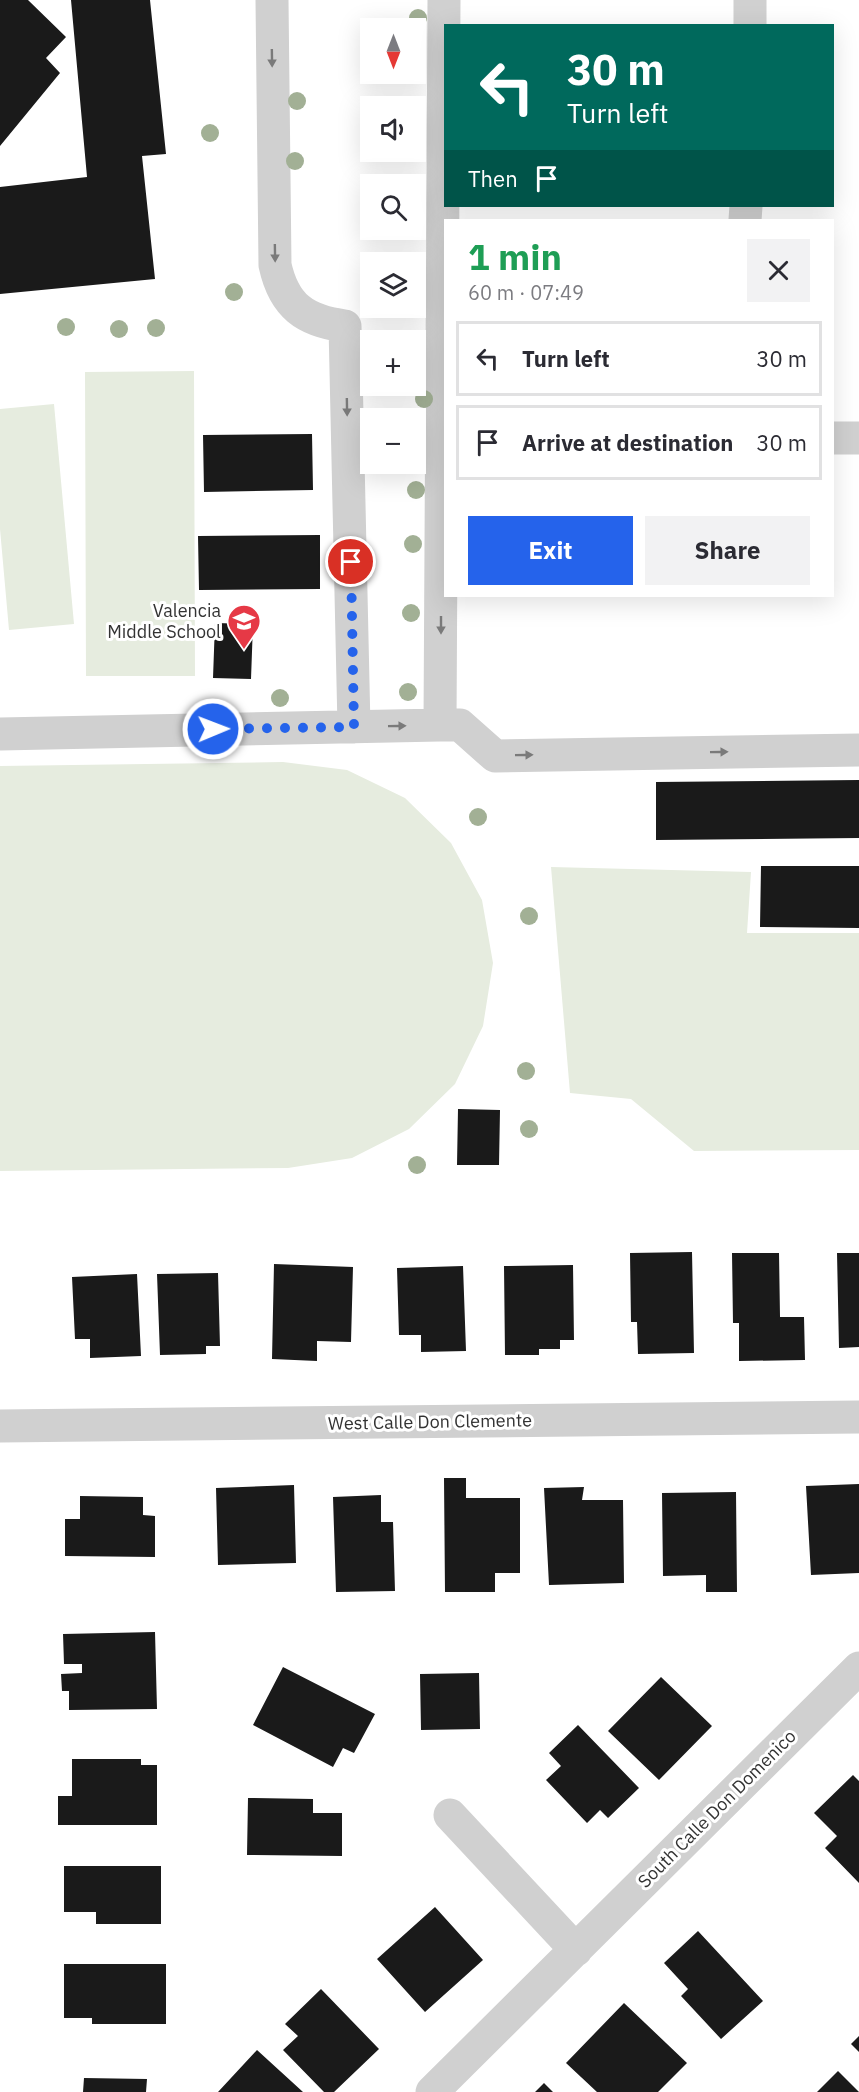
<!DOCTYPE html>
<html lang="en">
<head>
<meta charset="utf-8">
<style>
	:root { --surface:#fff; --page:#f2f2f3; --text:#2b2b33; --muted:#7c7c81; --line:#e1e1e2; --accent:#2563eb }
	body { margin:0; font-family:"IBM Plex Sans",sans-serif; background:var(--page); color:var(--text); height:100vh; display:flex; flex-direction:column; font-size:22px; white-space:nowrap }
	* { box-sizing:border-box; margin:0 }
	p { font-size:20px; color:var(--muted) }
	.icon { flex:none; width:33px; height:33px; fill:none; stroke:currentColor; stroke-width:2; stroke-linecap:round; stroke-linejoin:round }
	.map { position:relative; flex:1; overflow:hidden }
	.drawer { position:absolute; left:444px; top:219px; width:390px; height:378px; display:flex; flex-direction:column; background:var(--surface); border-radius:0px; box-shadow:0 6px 24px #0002 }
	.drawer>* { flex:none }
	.top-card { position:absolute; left:444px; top:24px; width:390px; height:183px; border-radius:0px; box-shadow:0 6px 24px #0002; background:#00695c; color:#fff; overflow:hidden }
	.needle { width:39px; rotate:180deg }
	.controls { position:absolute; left:360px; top:18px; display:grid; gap:12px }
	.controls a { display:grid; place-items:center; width:66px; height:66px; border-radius:0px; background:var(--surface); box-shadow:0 6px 24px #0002; font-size:30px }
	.pin { position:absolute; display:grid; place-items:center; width:51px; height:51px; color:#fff; margin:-26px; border:3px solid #fff; border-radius:50%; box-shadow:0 2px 6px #0007 }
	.me { position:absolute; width:66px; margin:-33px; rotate:89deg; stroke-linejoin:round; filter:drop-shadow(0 0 4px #0008) }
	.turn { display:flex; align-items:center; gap:21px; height:126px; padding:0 24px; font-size:27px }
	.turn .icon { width:78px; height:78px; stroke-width:2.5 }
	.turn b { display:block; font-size:42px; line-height:51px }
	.then { display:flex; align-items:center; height:57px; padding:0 24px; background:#0003; gap:12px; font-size:22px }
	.round { display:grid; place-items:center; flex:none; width:63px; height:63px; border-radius:0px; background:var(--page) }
	.headline { display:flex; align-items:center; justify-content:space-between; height:102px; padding:0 24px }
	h1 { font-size:36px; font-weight:700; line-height:45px; color:#1e9e55 }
	.action { display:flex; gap:12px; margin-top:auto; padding:12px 24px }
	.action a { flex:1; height:69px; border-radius:0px; background:var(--accent); color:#fff; font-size:24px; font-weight:700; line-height:69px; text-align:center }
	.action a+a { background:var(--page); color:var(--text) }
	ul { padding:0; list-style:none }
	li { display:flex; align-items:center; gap:18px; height:75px; margin:0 12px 9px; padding:0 12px; border:3px solid var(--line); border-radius:0px }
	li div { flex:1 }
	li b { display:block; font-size:22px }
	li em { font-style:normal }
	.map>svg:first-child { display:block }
	.green { fill:#e6ecdf }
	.building { fill:#1a1a1a }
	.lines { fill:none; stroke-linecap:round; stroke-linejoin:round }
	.minor { stroke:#d0d0d0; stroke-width:33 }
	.tree { fill:#a2b095 }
	.oneway { fill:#7a7a7a }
	.route { stroke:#2563eb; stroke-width:10; stroke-dasharray:0 18 }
	.labels { text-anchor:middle; stroke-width:6; stroke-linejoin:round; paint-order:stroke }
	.poi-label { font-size:18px; fill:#333; stroke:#fff; text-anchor:end }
	.street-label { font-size:18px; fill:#333; stroke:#fff }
</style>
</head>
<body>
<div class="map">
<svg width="859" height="2092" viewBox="0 0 859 2092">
	<rect width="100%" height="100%" fill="#fff"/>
	<path class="green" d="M194 371 195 676H86L85 372Z
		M54 404 74 624 9 630 0 529V409Z
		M283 762 347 770 405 798 451 843 482 900 493 963 483 1026 455 1084 409 1129 352 1158 288 1168 0 1171V766Z
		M551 867 751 872 747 933H859V1150L694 1151 631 1099 570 1093Z"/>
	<path class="building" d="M0 0H28L66 37 46 58 60 73 0 146Z
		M71 0H150L166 154 142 156 155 279 0 294V187L87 177Z
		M312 434 313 490 204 492 203 435Z
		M320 535V589L199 590 198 536Z
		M215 623 253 624 251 679 213 678Z
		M859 780V838L656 840V782Z
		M761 866H859V928L760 927Z
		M458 1109 500 1110 499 1165H457Z
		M692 1252 694 1353 638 1354 637 1322H631L630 1253Z
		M732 1253H779L780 1317H804L805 1360 739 1361V1323H733Z
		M837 1253H859V1347L839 1348Z
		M274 1264 353 1267 351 1342 317 1341V1361L272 1359Z
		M573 1265 574 1340H560V1349H539V1355H505L504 1266Z
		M463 1266 466 1351 421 1352V1335H399L397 1268Z
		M218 1273 220 1346H206V1354L160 1355 157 1274Z
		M137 1274 141 1356 90 1358V1339H75L72 1277Z
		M444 1478H466V1498H520V1573H495V1592H445Z
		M859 1484V1573L811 1575 806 1486Z
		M294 1485 296 1563 218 1565 216 1488Z
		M584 1487 582 1500H623L624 1583 549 1585 544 1488Z
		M736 1492 737 1592H706V1575L663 1576 662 1493Z
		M381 1495V1522H393L395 1591 336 1592 333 1497Z
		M80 1496 143 1497V1515L155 1516V1557L65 1556V1519H80Z
		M155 1632 157 1709 69 1710V1691H62L61 1674 82 1673V1664H64L63 1634Z
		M283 1667 375 1714 354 1753 343 1748 333 1767 253 1725Z
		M479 1673 480 1729 421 1730 420 1674Z
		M661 1677 712 1726 659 1780 608 1731Z
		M578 1725 639 1788 608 1818 600 1810 587 1823 546 1780 561 1766 549 1753Z
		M72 1759H141V1765H157V1825H58V1796H72Z
		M853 1775 859 1781V1883L825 1848 837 1836 814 1813Z
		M248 1798 313 1799V1813H342V1856L247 1855Z
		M64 1866H161V1924H96V1912H64Z
		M435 1907 483 1960 425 2012 377 1959Z
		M698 1931 763 2001 721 2039 681 1996 688 1989 664 1963Z
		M64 1964H166V2024H92V2018H64Z
		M321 1989 379 2049 334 2092H324L283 2050 298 2036 285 2024Z
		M624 2003 687 2063 658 2092H597L566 2063Z
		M859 2036V2052L851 2044Z
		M257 2050 303 2092H218Z
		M838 2071 859 2092H817Z
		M84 2078 147 2079 146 2092H83Z
		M544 2083 553 2092H535Z"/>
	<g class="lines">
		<path class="minor" d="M272 0 275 265C284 306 305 321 345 326L354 727
			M444 0 440 725H460L495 756 859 750
			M750 26V0
			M745 220 746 206
			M832 438H859
			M0 734 440 725
			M0 1426 859 1417
			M450 1815 576 1950
			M432 2092 859 1668"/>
	</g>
	<g class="tree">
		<circle cx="418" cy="18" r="9"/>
		<circle cx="297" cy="101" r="9"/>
		<circle cx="210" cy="133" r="9"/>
		<circle cx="295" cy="161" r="9"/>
		<circle cx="234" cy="292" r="9"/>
		<circle cx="66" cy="327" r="9"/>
		<circle cx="156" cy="328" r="9"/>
		<circle cx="119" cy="329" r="9"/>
		<circle cx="424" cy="399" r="9"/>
		<circle cx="416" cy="490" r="9"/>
		<circle cx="413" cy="544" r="9"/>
		<circle cx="411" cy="613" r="9"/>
		<circle cx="408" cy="692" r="9"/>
		<circle cx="280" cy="698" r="9"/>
		<circle cx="478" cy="817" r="9"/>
		<circle cx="529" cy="916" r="9"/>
		<circle cx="526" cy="1071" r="9"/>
		<circle cx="529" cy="1129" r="9"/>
		<circle cx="417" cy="1165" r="9"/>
	</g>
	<defs><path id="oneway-solid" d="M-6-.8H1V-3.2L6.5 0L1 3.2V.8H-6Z" transform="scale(1.5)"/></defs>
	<g class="oneway">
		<use href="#oneway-solid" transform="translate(272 58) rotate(89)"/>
		<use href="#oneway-solid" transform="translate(275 253) rotate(89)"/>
		<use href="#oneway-solid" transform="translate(347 407) rotate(89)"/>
		<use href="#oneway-solid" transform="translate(441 625) rotate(90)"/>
		<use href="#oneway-solid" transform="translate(397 726) rotate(-1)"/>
		<use href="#oneway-solid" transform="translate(719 752) rotate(-1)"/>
		<use href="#oneway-solid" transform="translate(524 755) rotate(-1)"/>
	</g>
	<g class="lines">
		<path class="route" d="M213 729 354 727 351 562"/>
	</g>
	<defs>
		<symbol id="school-pin" viewBox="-11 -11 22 30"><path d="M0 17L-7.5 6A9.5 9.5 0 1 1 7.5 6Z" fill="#e63946" stroke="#fff"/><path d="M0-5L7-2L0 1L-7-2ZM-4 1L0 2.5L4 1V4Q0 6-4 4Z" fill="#fff"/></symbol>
	</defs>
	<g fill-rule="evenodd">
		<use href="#school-pin" x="225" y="602" width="38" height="52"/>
	</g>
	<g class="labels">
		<g class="poi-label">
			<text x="221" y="617">Valencia<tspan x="221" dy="21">Middle School</tspan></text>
		</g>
		<g class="street-label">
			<text transform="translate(430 1422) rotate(-1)" y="6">West Calle Don Clemente</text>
			<text transform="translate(717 1809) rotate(-45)" y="6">South Calle Don Domenico</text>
		</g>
	</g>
</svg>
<div class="controls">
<a><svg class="needle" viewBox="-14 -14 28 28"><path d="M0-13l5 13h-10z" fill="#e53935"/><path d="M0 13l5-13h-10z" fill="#7c7c81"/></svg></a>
<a><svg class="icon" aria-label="sound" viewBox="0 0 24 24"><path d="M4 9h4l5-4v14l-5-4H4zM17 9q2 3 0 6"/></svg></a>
<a><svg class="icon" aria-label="search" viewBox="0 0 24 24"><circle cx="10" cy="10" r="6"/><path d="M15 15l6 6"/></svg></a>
<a><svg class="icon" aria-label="layers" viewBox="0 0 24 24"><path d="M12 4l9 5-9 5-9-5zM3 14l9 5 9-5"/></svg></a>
<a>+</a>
<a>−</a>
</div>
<div class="pin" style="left:351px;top:562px;background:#d93025"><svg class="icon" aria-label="arrive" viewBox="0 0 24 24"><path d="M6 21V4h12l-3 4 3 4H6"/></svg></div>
<svg class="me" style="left:213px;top:729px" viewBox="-20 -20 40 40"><circle r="17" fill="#2563eb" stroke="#fff" stroke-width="3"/><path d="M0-11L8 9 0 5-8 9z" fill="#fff"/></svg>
<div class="top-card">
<div class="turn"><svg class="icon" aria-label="left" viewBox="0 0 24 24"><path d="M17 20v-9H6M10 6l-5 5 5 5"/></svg><div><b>30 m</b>Turn left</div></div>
<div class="then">Then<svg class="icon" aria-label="arrive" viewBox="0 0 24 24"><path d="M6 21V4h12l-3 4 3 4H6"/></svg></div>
</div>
<section class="drawer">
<div class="headline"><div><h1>1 min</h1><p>60 m · 07:49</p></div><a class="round"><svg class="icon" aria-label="close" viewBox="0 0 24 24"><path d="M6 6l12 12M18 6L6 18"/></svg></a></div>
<ul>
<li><svg class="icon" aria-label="left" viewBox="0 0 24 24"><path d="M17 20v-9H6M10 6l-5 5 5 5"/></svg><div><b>Turn left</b></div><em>30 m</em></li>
<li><svg class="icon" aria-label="arrive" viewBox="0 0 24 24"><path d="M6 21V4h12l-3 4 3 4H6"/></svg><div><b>Arrive at destination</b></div><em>30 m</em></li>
</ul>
<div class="action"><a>Exit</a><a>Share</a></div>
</section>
</div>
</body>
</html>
